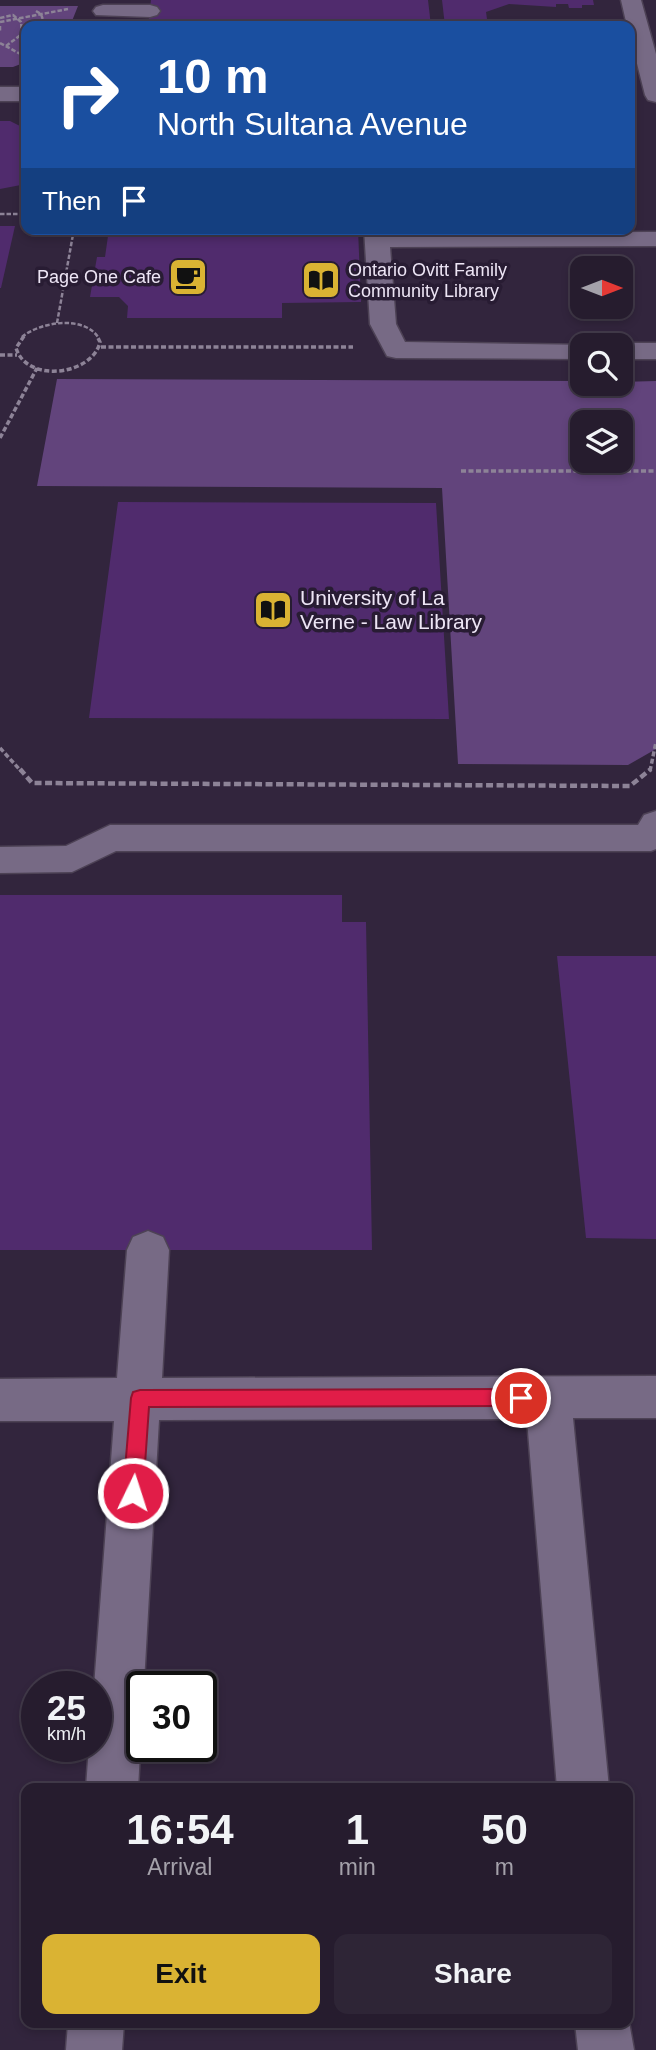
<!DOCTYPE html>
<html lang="en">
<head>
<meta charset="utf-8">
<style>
	:root { --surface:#261c2e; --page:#2e2536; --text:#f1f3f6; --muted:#a4a1aa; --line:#423a4a; --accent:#dab333 }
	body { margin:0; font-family:Arial,sans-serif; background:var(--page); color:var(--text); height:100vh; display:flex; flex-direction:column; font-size:26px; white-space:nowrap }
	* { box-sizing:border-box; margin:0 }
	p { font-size:23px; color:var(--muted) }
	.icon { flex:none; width:38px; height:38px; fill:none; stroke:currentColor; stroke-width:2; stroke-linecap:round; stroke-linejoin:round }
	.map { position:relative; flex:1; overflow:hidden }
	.side { position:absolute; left:21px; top:1783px; width:612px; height:245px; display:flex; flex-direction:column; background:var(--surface); border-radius:14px; box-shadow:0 4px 10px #0003,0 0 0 2px var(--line) }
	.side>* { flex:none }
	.banner { position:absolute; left:21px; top:21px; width:614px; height:214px; border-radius:14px; box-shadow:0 4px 10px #0003,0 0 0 2px var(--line); background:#1a4fa0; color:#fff; overflow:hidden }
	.needle { width:46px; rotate:90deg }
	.fabs { position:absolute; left:570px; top:256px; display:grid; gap:14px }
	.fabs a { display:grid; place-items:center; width:63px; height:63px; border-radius:14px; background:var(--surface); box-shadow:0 4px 10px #0003,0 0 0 2px var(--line); font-size:35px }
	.speed { position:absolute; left:21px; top:1671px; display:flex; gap:14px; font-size:35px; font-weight:700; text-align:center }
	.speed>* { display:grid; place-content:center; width:91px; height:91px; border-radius:50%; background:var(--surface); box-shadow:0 4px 10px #0003,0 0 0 2px var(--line); line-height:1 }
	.speed small { font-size:18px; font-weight:400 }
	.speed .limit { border:4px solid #111; border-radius:10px; background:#fff; color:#111 }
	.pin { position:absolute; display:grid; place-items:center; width:60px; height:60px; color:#fff; margin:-30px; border:4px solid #fff; border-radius:50%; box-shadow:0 2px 7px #0007 }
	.me { position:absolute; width:77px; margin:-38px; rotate:4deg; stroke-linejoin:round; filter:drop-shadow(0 0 5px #0008) }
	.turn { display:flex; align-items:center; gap:24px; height:147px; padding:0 21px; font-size:32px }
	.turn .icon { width:91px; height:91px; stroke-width:2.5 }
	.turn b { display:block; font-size:49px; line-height:60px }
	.then { display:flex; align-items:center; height:66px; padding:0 21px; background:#0003; gap:14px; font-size:26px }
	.eta { display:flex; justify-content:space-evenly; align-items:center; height:119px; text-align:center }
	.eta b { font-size:42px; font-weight:700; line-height:49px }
	.primary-button { display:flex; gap:14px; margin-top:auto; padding:14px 21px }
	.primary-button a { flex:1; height:80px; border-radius:14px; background:var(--accent); color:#111; font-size:28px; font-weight:700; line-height:80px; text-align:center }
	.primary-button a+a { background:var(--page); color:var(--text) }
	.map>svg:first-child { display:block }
	.green { fill:#62447c; fill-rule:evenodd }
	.building { fill:#502b6d }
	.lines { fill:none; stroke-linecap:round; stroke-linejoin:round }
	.minor-casing { stroke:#4d4255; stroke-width:3 }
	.path-far2 { stroke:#8d8397; stroke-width:2.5; stroke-dasharray:4.5 2; stroke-linecap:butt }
	.path-far1 { stroke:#8d8397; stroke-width:3.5; stroke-dasharray:5 2.5; stroke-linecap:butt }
	.path { stroke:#8d8397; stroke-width:4.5; stroke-dasharray:7 3.5; stroke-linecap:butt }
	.minor { fill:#776a85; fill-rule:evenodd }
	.route { fill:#e11d48; stroke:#92132f; stroke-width:2 }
	.labels { text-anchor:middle; stroke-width:7; stroke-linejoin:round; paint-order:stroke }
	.far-poi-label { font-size:18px; fill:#ede5f5; stroke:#281c33; text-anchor:start }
	.poi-label { font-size:21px; fill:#ede5f5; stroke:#281c33; text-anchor:start }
</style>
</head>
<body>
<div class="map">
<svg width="656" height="2050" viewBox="0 0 656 2050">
	<rect width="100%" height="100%" fill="#32253d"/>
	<path class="green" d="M0 6H78L70 26H26V62L13 67H0Z
		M57 379 583 381V383L656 381V749L628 765 458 764 442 488 37 486ZM583 422H621V460H583Z"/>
	<path class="building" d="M151 0H428L431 26H148Z
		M442 0H593L594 5H582V8H569L568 4H556V7L509 4 486 12 487 19 505 23V26H445Z
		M602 22 603 26H526L525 23Z
		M0 121H10L26 129V184L0 189Z
		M0 226H15L1 288H0Z
		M109 229H358L361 302 282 303V318H127L128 306 119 297H90L97 257H105Z
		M118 502 436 503 449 719 89 718Z
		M0 895H342V922H366L372 1250H0Z
		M557 956H656V1239L586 1238Z"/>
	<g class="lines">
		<defs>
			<path id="minor" d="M621 0H641L656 54V102L648 100 645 95 630 36V26H627Z
				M103 5H150L157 7 160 11 157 15 150 17 96 15 93 11 96 7Z
				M0 87H26V101H0Z
				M364 229H388L389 233 656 232V246L390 247 396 324 405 342 590 345H583V359L396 358 387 356 370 324Z
				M621 343H656V359H621V345H614Z
				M656 811V849L651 851H116L72 872 0 873V847L66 846 110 825H638L644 815Z
				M148 1231 163 1237 169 1250 162 1378 656 1376V1418H573L609 1788H557L527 1419 159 1420 138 1788H86L89 1746H96V1687H94L114 1421H0V1379L117 1378 127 1250 133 1237Z
				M628 2016 634 2050H578L575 2023H628Z
				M68 2023H124L122 2050H66Z"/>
		</defs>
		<use href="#minor" class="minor-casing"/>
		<path class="path-far2" d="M36 11 41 14 45 26
			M0 18 13 15 21 22 22 34H26
			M0 22 68 9
			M0 26V32
			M0 43 26 57
			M6 46 22 34
			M0 214H26
			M57 323 74 229
			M22 337C40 322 83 315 98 337"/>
		<path class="path-far1" d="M24 336 16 348C27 384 93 375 100 342L97 336
			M101 347H353
			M0 355H17
			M0 438 37 368
			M461 471H656
			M0 748 21 771
			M650 771 656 742"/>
		<path class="path" d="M20 769 32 783 630 786 651 769"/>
		<use href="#minor" class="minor"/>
	</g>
	<path class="route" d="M521 1389 528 1391 530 1398 528 1404 521 1406 149 1407 143 1493 140 1500 133 1503 126 1500 123 1493 131 1398 133 1392 140 1390Z"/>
	<defs>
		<symbol id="cafe-square" viewBox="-11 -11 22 22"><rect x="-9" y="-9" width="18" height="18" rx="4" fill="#dab333" stroke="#281c33"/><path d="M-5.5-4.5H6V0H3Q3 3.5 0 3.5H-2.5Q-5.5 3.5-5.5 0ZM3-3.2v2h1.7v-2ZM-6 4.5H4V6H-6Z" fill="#111"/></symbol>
		<symbol id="library-square" viewBox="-11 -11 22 22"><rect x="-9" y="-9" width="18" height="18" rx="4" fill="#dab333" stroke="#281c33"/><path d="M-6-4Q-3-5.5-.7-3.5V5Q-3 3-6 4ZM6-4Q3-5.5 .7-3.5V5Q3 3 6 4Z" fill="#111"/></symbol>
	</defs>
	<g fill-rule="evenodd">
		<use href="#cafe-square" x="166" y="255" width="44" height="44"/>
		<use href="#library-square" x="299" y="258" width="44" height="44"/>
		<use href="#library-square" x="251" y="588" width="44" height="44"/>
	</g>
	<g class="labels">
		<g class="far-poi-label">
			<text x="348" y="276">Ontario Ovitt Family<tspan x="348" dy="21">Community Library</tspan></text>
			<text x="161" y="283" text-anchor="end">Page One Cafe</text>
		</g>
		<g class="poi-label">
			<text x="300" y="605">University of La<tspan x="300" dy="24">Verne - Law Library</tspan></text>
		</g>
	</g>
</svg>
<div class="fabs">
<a><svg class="needle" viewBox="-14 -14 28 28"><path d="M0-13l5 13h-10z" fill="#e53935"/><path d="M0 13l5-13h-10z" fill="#a4a1aa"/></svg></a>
<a><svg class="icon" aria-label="search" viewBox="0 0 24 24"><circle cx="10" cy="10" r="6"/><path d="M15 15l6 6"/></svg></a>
<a><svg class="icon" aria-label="layers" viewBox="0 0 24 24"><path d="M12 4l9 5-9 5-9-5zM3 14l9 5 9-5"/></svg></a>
</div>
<div class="speed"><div>25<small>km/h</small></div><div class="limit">30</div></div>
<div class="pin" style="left:521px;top:1398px;background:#d93025"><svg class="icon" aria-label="arrive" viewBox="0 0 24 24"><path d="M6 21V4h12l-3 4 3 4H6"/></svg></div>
<svg class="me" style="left:133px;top:1493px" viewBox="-20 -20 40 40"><circle r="17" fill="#e11d48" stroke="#fff" stroke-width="3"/><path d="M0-11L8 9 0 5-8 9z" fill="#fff"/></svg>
<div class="banner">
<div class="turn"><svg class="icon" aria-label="right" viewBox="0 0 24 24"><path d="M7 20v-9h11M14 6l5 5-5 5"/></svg><div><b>10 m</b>North Sultana Avenue</div></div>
<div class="then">Then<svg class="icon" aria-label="arrive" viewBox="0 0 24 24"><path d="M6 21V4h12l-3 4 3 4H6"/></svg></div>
</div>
<section class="side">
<div class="eta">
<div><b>16:54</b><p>Arrival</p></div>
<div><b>1</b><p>min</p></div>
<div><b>50</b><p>m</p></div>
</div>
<div class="primary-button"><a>Exit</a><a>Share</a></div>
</section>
</div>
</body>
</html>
